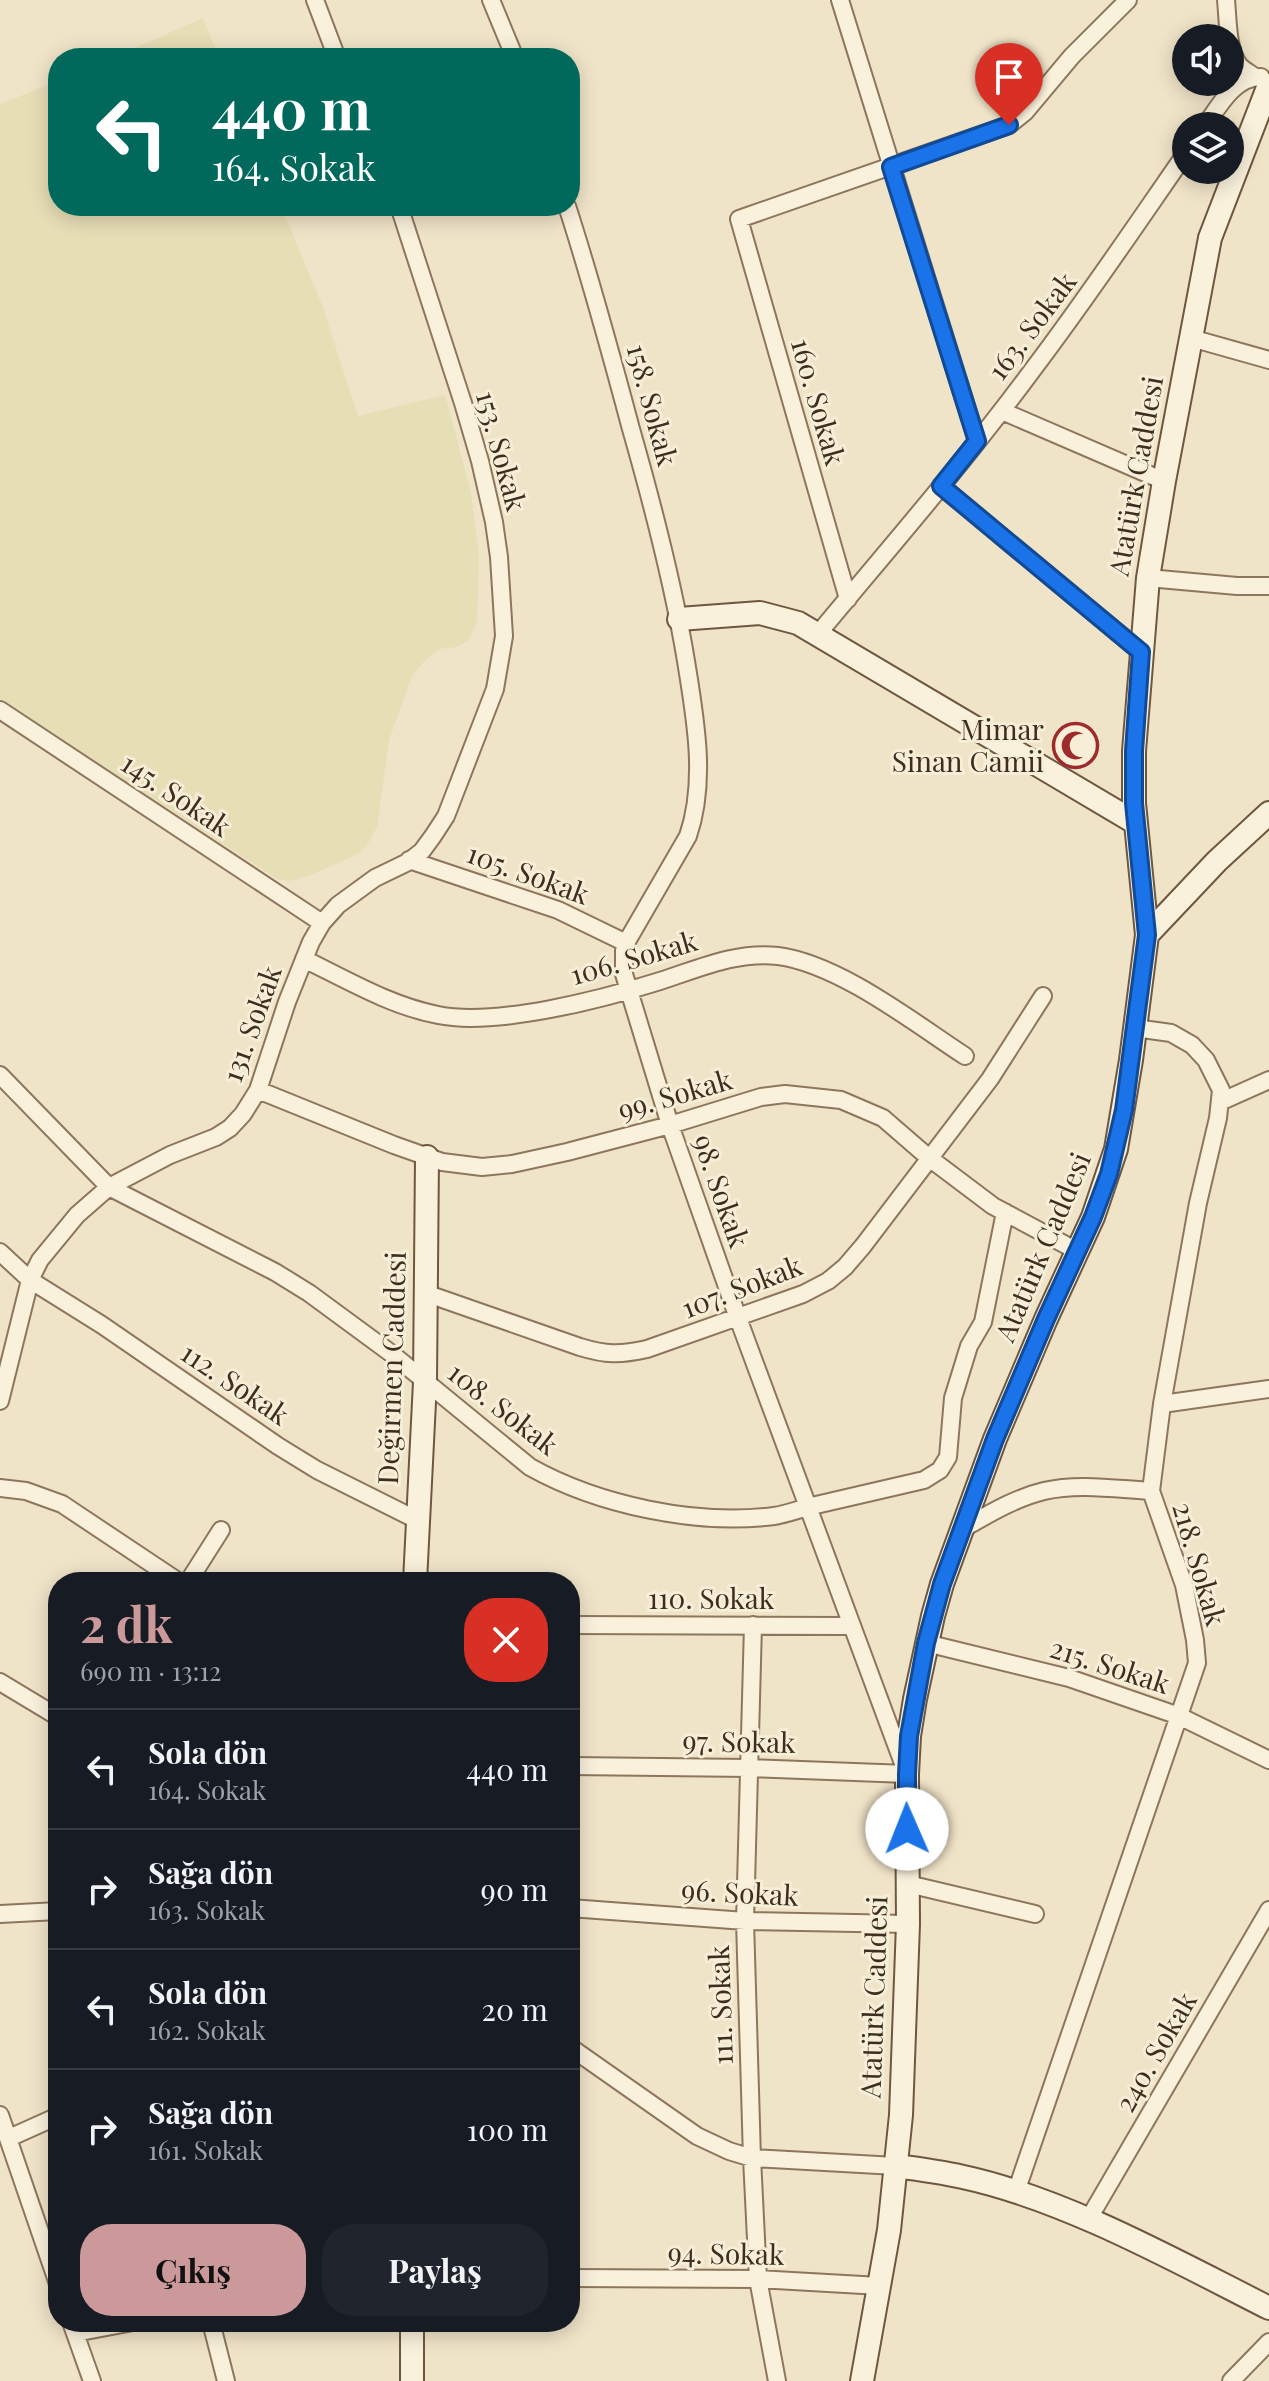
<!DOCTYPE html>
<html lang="tr">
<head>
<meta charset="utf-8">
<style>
	:root { --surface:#171b24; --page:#20242c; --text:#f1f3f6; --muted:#9ea1a6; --line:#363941; --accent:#cc999b }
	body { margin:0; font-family:"Playfair Display",serif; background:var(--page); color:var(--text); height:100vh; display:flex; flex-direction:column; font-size:30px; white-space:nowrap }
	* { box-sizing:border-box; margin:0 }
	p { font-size:26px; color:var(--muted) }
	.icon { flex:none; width:44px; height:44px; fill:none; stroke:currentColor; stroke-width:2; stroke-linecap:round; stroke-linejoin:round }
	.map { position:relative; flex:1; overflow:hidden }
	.drawer { position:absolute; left:48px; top:1572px; width:532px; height:760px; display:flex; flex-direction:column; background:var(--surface); border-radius:32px; box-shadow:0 4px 20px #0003 }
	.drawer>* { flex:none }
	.banner { position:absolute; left:48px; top:48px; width:532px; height:168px; border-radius:32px; box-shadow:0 4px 20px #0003; background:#00695c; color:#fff; overflow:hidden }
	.controls { position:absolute; left:1172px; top:24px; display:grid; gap:16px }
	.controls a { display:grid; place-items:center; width:72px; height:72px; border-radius:50%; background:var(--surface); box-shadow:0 4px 20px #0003; font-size:40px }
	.pin { position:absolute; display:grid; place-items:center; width:68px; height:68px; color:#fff; margin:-82px -34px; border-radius:50% 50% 50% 0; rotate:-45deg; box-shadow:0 0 8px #0007 }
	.pin .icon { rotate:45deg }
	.me { position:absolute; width:88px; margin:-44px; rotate:359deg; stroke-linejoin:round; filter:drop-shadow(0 0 6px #0008) }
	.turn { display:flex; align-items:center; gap:28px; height:168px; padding:0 32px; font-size:36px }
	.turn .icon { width:104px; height:104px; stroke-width:2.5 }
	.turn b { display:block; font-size:56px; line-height:68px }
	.round { display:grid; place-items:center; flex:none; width:84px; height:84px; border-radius:32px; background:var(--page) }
	.overview { display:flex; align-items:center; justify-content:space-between; height:136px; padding:0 32px }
	h1 { font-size:48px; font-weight:700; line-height:60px; color:var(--accent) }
	.action { display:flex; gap:16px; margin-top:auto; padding:16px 32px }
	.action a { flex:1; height:92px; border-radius:32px; background:var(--accent); color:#111; font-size:32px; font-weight:700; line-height:92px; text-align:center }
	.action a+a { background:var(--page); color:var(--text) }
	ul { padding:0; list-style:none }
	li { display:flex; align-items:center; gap:24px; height:120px; padding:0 32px; border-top:2px solid var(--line) }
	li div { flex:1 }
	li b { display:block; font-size:30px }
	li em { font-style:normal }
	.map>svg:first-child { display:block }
	.farmland { fill:#e6deb5 }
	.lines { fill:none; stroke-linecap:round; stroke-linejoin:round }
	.street-casing { stroke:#8d765c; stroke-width:20 }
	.secondary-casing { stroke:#6f573f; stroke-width:26 }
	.street { stroke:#faf1dc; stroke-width:16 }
	.secondary { stroke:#faf1dc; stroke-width:22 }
	.route-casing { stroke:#114b97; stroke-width:20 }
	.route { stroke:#1a73e8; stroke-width:14 }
	.labels { text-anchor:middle; stroke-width:6; stroke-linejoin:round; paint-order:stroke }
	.street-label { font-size:28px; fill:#3d2e20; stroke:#f7eed8 }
	.poi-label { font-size:28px; fill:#3d2e20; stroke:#f7eed8; text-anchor:end }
</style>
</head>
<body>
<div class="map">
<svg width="1269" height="2381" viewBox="0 0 1269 2381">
	<rect width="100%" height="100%" fill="#f0e4c8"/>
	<path class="farmland" d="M203 18 219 58H112Z
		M58 81V206H281L322 305 358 416 445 395 471 492 479 557 477 621 468 641 457 647 439 649 426 659 412 676 389 740 377 827 367 845 358 854 313 874 290 881 277 879 0 699V104Z"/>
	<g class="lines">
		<defs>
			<path id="street" d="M315 0 337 58
				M491 0 515 58
				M840 0 977 441
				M1226 0C1228 19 1227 49 1239 65 1243 70 1250 73 1255 77
				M1205 126C1219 106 1234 77 1261 77
				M567 206C591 280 611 354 631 429 653 506 673 582 686 661 695 717 707 781 688 836L626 943 624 951V974L670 1125 738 1318 907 1774 750 1768 570 1766
				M1191 338 1269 360
				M1002 411 1164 481
				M941 486 1141 652
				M1148 578 1237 586H1269
				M848 599 739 219 1009 125 1025 112 1072 56 1128 0
				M818 634C891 546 966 460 1034 368 1087 298 1136 225 1186 153
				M0 710 322 923
				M409 860 558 910 626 943
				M304 959C347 980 391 1006 438 1015 496 1027 603 999 660 981 698 969 736 951 778 956 839 964 913 1022 965 1056
				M0 1075 109 1187 275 1272 309 1293 392 1354 530 1467C598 1505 696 1526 774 1516 788 1514 802 1508 816 1505 852 1497 888 1488 924 1480L940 1470 948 1457 953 1398 969 1346 983 1322 1005 1212
				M258 1090 394 1145 442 1162 482 1167 512 1164 567 1152 670 1125 761 1097 785 1094 841 1100 883 1118 928 1157 993 1206 1077 1251
				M1220 1102 1269 1080
				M0 1252 30 1280 102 1325 278 1446 317 1470 417 1520
				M425 1293 580 1347C606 1355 620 1355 647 1349L803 1294 828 1281 845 1267 863 1246 990 1079 1043 996
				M0 1401 30 1280 40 1260 77 1215 109 1187 170 1155 216 1137 230 1128 243 1114 258 1090 287 1002 311 942 322 923 338 905 375 878 408 862 422 851 433 836 446 816 495 689 504 636 499 557 494 522 480 461 463 403 399 206
				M1162 1404 1269 1389
				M0 1488 26 1491 62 1504 179 1582
				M964 1528C989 1514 1015 1498 1044 1491 1078 1483 1116 1489 1151 1491
				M188 1582 221 1530
				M570 1625 851 1626
				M753 1625 745 1921 752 2158 758 2279 777 2381
				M926 1643 1069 1678 1179 1716 1269 1760
				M0 1682 58 1717
				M908 1884 1035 1914
				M570 1908 745 1921 908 1924
				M0 1914 58 1911
				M570 2047 697 2136 729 2151 752 2158 896 2166
				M0 2115 58 2284
				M9 2138 58 2116
				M1016 2192 1197 1663 1195 1640 1184 1585 1151 1491 1162 1404 1198 1203 1218 1118 1221 1090 1206 1060 1192 1045 1171 1033 1135 1028
				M1088 2220 1269 1910
				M570 2278 758 2279 880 2286
				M71 2322 92 2381
				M211 2322 226 2381
				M75 2333 133 2322
				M1231 2381 1269 2342"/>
			<path id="secondary" d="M679 619 760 613 798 623 1136 823
				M1147 935 1217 861 1269 813
				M415 1582 425 1382 427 1157
				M896 2166C919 2169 941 2172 963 2177 1065 2199 1176 2261 1269 2308
				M412 2322V2381
				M862 2381 889 2230 901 2115 908 1924 907 1774 909 1736 915 1699 933 1616 942 1584 995 1439 1046 1319 1093 1217 1116 1149 1131 1060 1147 935 1134 803V751L1148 578 1164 481 1210 238 1269 85"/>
		</defs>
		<use href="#street" class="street-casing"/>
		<use href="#secondary" class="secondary-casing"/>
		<use href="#street" class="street"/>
		<use href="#secondary" class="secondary"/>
	</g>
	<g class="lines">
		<defs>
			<path id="route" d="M907 1829V1774L909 1736 926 1643 942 1584 995 1439 1046 1319 1093 1217 1109 1174 1124 1110 1147 935 1134 803V751L1141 652 941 486 977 441 891 167 1009 125"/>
		</defs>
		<use href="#route" class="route-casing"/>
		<use href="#route" class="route"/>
	</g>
	<defs>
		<symbol id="mosque-ring" viewBox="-11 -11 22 22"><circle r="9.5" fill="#f7eed8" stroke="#9e2a2b" stroke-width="1.5"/><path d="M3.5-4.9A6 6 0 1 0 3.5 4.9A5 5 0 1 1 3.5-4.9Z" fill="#9e2a2b"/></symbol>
	</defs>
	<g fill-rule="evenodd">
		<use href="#mosque-ring" x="1050" y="720" width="51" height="51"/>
	</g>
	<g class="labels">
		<g class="street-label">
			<text transform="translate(1032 326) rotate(-53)" y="10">163. Sokak</text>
			<text transform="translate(818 402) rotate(74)" y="10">160. Sokak</text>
			<text transform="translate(652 405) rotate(75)" y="10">158. Sokak</text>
			<text transform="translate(501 451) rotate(75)" y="10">153. Sokak</text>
			<text transform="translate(1136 476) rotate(-80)" y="10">Atatürk Caddesi</text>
			<text transform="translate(176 795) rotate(34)" y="10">145. Sokak</text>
			<text transform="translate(528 874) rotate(20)" y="10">105. Sokak</text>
			<text transform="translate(634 958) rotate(-16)" y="10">106. Sokak</text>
			<text transform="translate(252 1024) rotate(-70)" y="10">131. Sokak</text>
			<text transform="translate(675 1095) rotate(-16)" y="10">99. Sokak</text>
			<text transform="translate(721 1191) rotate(71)" y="10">98. Sokak</text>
			<text transform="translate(1043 1247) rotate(-67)" y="10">Atatürk Caddesi</text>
			<text transform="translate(742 1287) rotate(-21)" y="10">107. Sokak</text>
			<text transform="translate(392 1368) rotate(-88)" y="10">Değirmen Caddesi</text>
			<text transform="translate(235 1384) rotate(34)" y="10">112. Sokak</text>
			<text transform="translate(503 1409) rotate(38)" y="10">108. Sokak</text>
			<text transform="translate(1199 1564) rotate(74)" y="10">218. Sokak</text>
			<text x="711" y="1609">110. Sokak</text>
			<text transform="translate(1110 1666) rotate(18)" y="10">215. Sokak</text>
			<text transform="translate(739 1742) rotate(1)" y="10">97. Sokak</text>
			<text transform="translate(740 1893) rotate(3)" y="10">96. Sokak</text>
			<text transform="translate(874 1997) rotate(-88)" y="10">Atatürk Caddesi</text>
			<text transform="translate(721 2005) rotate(-92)" y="10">111. Sokak</text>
			<text transform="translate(1156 2052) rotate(-60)" y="10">240. Sokak</text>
			<text transform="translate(726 2254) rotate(1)" y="10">94. Sokak</text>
		</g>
		<g class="poi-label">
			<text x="1044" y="740">Mimar<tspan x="1044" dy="32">Sinan Camii</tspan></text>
		</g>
	</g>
</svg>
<div class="controls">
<a><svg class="icon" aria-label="sound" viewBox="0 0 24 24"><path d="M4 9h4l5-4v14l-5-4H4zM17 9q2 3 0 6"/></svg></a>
<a><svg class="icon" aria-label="layers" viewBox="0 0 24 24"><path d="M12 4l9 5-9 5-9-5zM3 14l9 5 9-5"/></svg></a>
</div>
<div class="pin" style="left:1009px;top:125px;background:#d93025"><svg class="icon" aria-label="arrive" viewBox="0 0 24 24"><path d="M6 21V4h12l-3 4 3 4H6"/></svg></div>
<svg class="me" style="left:907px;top:1829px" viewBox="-20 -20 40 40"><circle r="19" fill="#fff"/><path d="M0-13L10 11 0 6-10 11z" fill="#1a73e8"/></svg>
<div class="banner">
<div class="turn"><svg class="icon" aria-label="left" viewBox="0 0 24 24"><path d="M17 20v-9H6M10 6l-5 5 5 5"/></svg><div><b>440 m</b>164. Sokak</div></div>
</div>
<section class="drawer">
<div class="overview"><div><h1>2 dk</h1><p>690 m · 13:12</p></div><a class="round" style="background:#d93025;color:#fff"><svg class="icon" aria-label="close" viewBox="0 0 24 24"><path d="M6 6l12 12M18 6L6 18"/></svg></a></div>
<ul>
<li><svg class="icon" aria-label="left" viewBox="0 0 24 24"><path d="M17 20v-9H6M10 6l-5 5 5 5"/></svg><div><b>Sola dön</b><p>164. Sokak</p></div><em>440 m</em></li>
<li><svg class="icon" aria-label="right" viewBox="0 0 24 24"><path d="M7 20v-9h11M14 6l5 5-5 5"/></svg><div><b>Sağa dön</b><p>163. Sokak</p></div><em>90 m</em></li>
<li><svg class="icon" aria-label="left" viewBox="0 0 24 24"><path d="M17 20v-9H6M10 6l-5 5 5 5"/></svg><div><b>Sola dön</b><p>162. Sokak</p></div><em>20 m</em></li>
<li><svg class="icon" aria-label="right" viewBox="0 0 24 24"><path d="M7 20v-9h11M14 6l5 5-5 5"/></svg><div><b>Sağa dön</b><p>161. Sokak</p></div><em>100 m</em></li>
</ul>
<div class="action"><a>Çıkış</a><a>Paylaş</a></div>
</section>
</div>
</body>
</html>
